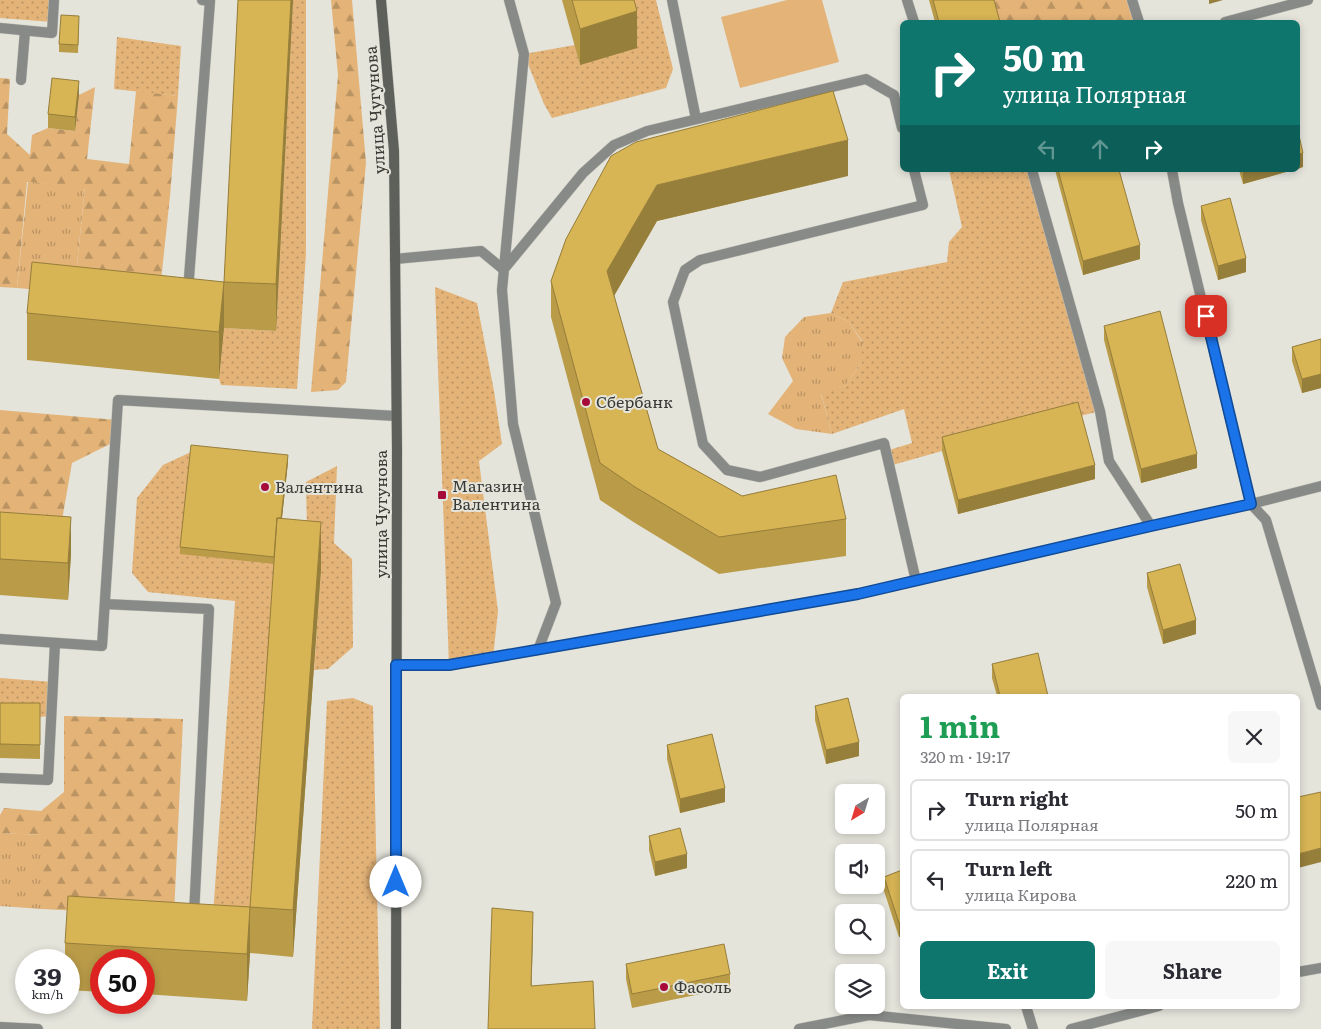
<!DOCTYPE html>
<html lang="en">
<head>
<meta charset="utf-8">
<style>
	:root { --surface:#fff; --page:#f7f7f7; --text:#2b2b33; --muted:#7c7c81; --line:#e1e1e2; --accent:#0f766e }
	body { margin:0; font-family:Literata,serif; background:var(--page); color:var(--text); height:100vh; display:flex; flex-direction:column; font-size:19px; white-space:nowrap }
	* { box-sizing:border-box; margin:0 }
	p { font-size:16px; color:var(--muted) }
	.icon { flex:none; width:28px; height:28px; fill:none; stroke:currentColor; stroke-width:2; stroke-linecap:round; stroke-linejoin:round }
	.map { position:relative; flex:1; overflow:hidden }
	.drawer { position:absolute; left:900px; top:694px; width:400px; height:315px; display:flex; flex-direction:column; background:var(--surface); border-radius:8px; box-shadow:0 2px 8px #0003 }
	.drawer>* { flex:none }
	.guide { position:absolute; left:900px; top:20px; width:400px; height:152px; border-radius:8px; box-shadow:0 2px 8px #0003; background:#0f766e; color:#fff; overflow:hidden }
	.needle { width:32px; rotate:218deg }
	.tools { position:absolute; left:835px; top:784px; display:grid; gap:10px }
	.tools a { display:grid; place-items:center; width:50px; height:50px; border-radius:8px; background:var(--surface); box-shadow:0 2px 8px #0003; font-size:25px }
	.speed { position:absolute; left:15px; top:949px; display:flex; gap:10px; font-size:25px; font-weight:700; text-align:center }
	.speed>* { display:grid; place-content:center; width:65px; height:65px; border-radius:50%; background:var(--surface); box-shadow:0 2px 8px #0003; line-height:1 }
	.speed small { font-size:12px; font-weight:400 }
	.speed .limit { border:8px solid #d22; background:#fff; color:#111 }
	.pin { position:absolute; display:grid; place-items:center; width:42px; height:42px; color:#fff; margin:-21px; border-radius:10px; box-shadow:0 2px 8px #0006 }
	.me { position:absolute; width:55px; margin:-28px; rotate:0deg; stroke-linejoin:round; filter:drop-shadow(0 0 4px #0008) }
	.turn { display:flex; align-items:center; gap:18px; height:105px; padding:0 20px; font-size:22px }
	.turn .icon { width:65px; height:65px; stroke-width:2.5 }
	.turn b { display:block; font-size:35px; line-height:42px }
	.lanes { display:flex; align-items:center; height:48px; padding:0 20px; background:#0003; justify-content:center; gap:25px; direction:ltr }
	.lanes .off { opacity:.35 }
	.round { display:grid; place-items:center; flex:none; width:52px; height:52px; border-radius:8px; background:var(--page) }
	.overview { display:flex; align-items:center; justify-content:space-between; height:85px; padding:0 20px }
	h1 { font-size:30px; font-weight:700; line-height:38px; color:#1e9e55 }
	.cta { display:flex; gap:10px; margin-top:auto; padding:10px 20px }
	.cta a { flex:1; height:58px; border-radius:8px; background:var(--accent); color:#fff; font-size:20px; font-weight:700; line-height:58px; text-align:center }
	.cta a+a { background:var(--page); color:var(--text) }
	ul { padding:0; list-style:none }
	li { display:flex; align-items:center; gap:15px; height:62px; margin:0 10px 8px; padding:0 10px; border:2px solid var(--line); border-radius:8px }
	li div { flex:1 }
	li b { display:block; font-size:19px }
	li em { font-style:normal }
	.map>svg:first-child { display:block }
	.grass { fill:url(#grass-dots) }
	.forest { fill:url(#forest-firs) }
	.park { fill:url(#park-tufts) }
	.pitch { fill:#e4b378 }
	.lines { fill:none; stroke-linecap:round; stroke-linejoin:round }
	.service-casing { stroke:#c2c2ba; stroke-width:11 }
	.minor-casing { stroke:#c2c2ba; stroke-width:11 }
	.secondary-casing { stroke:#c2c2ba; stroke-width:11 }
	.service { stroke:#888a87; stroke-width:10 }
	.minor { stroke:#888a87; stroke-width:10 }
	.secondary { stroke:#5e605b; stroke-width:10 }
	.wall { fill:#b99b48 }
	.shaded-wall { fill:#967e3b }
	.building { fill:#d7b454; stroke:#967e3b }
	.route-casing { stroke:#114b97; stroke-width:12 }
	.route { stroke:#1a73e8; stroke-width:9 }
	.poi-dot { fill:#a50a38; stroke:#e4e4db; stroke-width:2 }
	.labels { text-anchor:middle; stroke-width:4; stroke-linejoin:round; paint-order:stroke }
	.street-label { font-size:16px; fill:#3a3a36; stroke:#e4e4db }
	.poi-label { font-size:16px; fill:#3a3a36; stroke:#e4e4db; text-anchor:start }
</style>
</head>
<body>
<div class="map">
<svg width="1321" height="1029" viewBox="0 0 1321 1029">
	<defs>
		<pattern id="grass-dots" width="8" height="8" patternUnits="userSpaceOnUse" patternTransform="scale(1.25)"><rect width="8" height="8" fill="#e4b378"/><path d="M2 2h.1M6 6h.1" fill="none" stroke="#ba9363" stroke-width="1.8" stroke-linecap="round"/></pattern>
		<pattern id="forest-firs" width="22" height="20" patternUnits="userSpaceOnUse" patternTransform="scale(1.25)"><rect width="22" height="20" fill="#e4b378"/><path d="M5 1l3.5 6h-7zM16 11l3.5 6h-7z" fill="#ba9363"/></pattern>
		<pattern id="park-tufts" width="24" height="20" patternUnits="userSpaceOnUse" patternTransform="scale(1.25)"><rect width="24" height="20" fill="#e4b378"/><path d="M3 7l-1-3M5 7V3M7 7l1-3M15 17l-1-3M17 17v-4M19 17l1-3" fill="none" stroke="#ba9363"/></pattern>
	</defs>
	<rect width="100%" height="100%" fill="#e4e4db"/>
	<path class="grass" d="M0 0H54L52 22 0 18Z
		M293 0H306V254L297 389 221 385 219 379 224 328 276 331Z
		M625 0H656L673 69 666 88 552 118 544 104 524 54 575 45 580 65Z
		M117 37 181 46 178 96 114 89Z
		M949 170H1032L1100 411 942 451 889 466 886 451 912 443 904 409 832 434 821 393 845 386 862 362V341L849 322 831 313 843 282 947 262 949 242 962 227Z
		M435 287 477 303 494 391 502 444 479 461 498 611 493 658 449 665Z
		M191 452 180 554 307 530 306 482 337 466 334 543 352 559 353 647 328 669 314 670 321 569 277 564 250 953 171 948 213 915 235 601 148 592 132 573 137 498 163 465Z
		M0 678 53 682 51 716 40 717H0Z
		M353 698 373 706 380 1029H312L327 701Z"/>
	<path class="forest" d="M331 0H352L366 163 346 382 338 390 311 392 338 75Z
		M990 0H1133L1140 22H996Z
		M0 78 10 79 7 134 30 155 32 135 48 128 75 131 79 95 95 87 87 159 129 164 136 91 178 96 170 196 159 300 74 293 85 188 27 182 17 288 0 287Z
		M0 410 117 420 116 441 72 463 61 526 0 523Z
		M64 716 183 719 174 916 42 909V835L0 833V815L4 808 41 811 64 792Z"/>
	<path class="park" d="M28 182 85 187 74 293 17 288Z
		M831 313 849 322 862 342V362L845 386 821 394 832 434 796 429 768 414 793 381 782 358 785 337 804 317Z
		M0 833 42 835V909L0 906Z"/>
	<path class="pitch" d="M787 0H822L839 62 740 88 721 17Z"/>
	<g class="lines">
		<defs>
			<path id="service" d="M509 0 524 54 502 290 513 424 556 603 538 650
				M672 0 696 119
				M907 0 914 22
				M0 28 52 33 54 0
				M21 80 25 31
				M914 170 923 205 700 260 685 270 673 302 703 444 727 470 760 477 884 443 916 581
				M1032 170 1100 411 1109 461 1151 526
				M395 259 481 251 504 270
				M504 269 583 173 614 145 647 131 866 79 894 95 902 128
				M188 291 210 1 202 0
				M105 604 209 609 194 915
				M0 639 102 646 118 400 396 416
				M0 778 48 780 55 643
				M1026 1006 1033 1029
				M0 1027 38 1029"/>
			<path id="minor" d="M1132 0 1139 22
				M1225 22 1308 0
				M1172 170 1178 203 1251 504 1266 520 1321 705
				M396 665H449L858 594 1151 526 1251 504 1321 486
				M1298 972 1321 968
				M799 1029 869 1015 1006 1029
				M1071 1029 1159 1006"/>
			<path id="secondary" d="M381 0 394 151 397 449 396 1029"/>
		</defs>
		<use href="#service" class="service-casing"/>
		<use href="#minor" class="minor-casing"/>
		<use href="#secondary" class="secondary-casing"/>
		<use href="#service" class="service"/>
		<use href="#minor" class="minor"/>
		<use href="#secondary" class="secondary"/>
	</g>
	<path class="wall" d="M238 0H293L276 331 224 328 219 379 27 360V313L224 282Z
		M562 0H634L637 48 580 65Z
		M929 0H994L1000 22H935Z
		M79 23 78 53 59 52V44Z
		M79 95 75 131 48 128V114Z
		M1055 170H1119L1140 259 1083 275Z
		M1239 170H1293L1243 184Z
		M848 176 657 221 614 296 658 449 742 496 846 519V556L719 574 635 523 600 500 551 317V281L566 239Z
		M1201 206 1246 272 1218 280 1201 220Z
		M1104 326 1197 468 1141 483 1104 340Z
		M1321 339V388L1302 393 1292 361V347Z
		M942 437 1095 479 958 514 942 451Z
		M288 462 282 518 321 569 293 957 250 953 247 1001 144 994V960H101V992L69 990V960H65V943L250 907 274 564 180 554V547Z
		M0 512 71 554 68 600 0 595Z
		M1147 573 1196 634 1163 644 1147 587Z
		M992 664 1048 696H997L992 678Z
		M0 703H40V759L0 758Z
		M815 706 859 756 826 764 815 720Z
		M667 745 725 802 680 813 667 759Z
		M649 836 687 868 655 876 649 850Z
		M902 870V936L899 937 884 891V877Z
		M626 964 730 974V988L632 1008 626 979Z"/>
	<path class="shaded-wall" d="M291 0H293L276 331V284Z
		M1209 0H1223L1209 4Z
		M637 11V48L580 65V29Z
		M79 81V95L75 131V117Z
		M848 140V176L657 221 607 308V271L657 185Z
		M1303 153V167L1298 169V154Z
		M1243 170H1293L1243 184Z
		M1140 245V259L1083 275V261Z
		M1246 258V272L1218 280V266Z
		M224 282V328L219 379V332Z
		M1321 374V388L1302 393V379Z
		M1197 454V468L1141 483V469Z
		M288 455V462L277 564V557Z
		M1095 465V479L958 514V500Z
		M71 517V554L68 600V563Z
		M321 522V569L293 957V910Z
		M1196 620V634L1163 644V630Z
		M859 742V756L826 764V750Z
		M725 788V802L680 813V799Z
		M1321 848V862L1298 868V854Z
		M687 854V868L655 876V862Z
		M250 907V953L247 1001V954Z
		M533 912V933L531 1007V986Z
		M902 922V936L899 937V923Z"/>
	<path class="building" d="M238 0H291L276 284 224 282Z
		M572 0H634L637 11 580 29Z
		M933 0H994L1000 22H939Z
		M61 15 79 16 78 45 59 44Z
		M52 78 79 81 75 117 48 114Z
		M833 91 848 140 657 185 607 271 658 449 742 496 836 475 846 519 719 537 635 487 600 463 551 281 566 239 611 156 636 142Z
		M1298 131 1303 153 1298 154Z
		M1058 170H1119L1140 245 1083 261Z
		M1230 198 1246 258 1218 266 1201 206Z
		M32 262 224 282 219 332 27 313Z
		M1160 311 1197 454 1141 469 1104 326Z
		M1321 339V374L1302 379 1292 347Z
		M1078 402 1095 465 958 500 942 437Z
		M191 445 288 455 281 518H277L274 557 180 547Z
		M0 512 71 517 68 563 0 559Z
		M277 518 321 522 293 910 250 907Z
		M1180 564 1196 620 1163 630 1147 573Z
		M1038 653 1048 696H1000L992 664Z
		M848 698 859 742 826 750 815 706Z
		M0 703H40V745L0 744Z
		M712 734 725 788 680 799 667 745Z
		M1321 792V848L1298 854V797Z
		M680 828 687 854 655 862 649 836Z
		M902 870V922L899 923 884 877Z
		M68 896 250 907 247 954 65 943Z
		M492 908 533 912 531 986 593 981 595 1029H488Z
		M724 944 730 974 632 994 626 964Z"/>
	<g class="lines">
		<defs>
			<path id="route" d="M396 882V665H449L858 594 1151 526 1251 504 1206 316"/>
		</defs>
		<use href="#route" class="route-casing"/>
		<use href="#route" class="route"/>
	</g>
	<g class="poi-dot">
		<circle cx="586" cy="402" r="5"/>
		<circle cx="265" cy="487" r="5"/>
		<rect x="437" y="490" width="10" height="10" rx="2.5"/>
		<circle cx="664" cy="987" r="5"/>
	</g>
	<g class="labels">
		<g class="street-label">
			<text transform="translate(375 110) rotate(-94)" y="6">улица Чугунова</text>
			<text transform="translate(381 514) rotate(-90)" y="6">улица Чугунова</text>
		</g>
		<g class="poi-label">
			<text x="596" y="408">Сбербанк</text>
			<text x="452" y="492">Магазин<tspan x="452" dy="18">Валентина</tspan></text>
			<text x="275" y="493">Валентина</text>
			<text x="674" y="993">Фасоль</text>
		</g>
	</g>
</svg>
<div class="tools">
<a><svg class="needle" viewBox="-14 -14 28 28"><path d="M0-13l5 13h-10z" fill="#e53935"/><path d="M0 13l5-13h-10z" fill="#7c7c81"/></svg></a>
<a><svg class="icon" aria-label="sound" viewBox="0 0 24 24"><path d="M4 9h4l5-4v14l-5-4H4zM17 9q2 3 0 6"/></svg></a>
<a><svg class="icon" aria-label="search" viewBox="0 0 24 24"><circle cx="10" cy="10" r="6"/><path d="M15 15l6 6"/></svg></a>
<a><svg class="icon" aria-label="layers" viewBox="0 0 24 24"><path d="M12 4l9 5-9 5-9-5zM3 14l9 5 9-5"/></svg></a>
</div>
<div class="speed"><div>39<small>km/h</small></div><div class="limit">50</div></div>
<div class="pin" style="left:1206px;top:316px;background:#d93025"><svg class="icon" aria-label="arrive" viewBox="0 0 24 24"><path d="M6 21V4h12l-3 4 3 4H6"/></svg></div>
<svg class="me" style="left:396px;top:882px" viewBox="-20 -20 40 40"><circle r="19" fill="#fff"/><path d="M0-13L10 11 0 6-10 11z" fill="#1a73e8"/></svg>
<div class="guide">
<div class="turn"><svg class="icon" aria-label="right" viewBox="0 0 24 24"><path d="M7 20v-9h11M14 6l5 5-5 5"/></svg><div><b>50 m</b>улица Полярная</div></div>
<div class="lanes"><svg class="icon off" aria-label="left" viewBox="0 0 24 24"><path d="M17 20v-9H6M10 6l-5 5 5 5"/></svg><svg class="icon off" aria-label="ahead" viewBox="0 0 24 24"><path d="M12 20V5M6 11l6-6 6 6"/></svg><svg class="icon" aria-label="right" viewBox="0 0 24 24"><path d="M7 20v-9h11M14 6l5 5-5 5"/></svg></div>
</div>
<section class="drawer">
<div class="overview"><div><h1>1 min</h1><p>320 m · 19:17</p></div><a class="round"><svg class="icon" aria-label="close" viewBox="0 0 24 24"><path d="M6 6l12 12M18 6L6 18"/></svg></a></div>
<ul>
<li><svg class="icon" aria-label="right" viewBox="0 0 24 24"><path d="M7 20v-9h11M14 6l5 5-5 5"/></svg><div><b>Turn right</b><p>улица Полярная</p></div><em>50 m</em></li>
<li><svg class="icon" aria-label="left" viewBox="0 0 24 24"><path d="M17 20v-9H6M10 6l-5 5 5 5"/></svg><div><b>Turn left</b><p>улица Кирова</p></div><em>220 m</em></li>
</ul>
<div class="cta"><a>Exit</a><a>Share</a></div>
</section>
</div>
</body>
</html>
